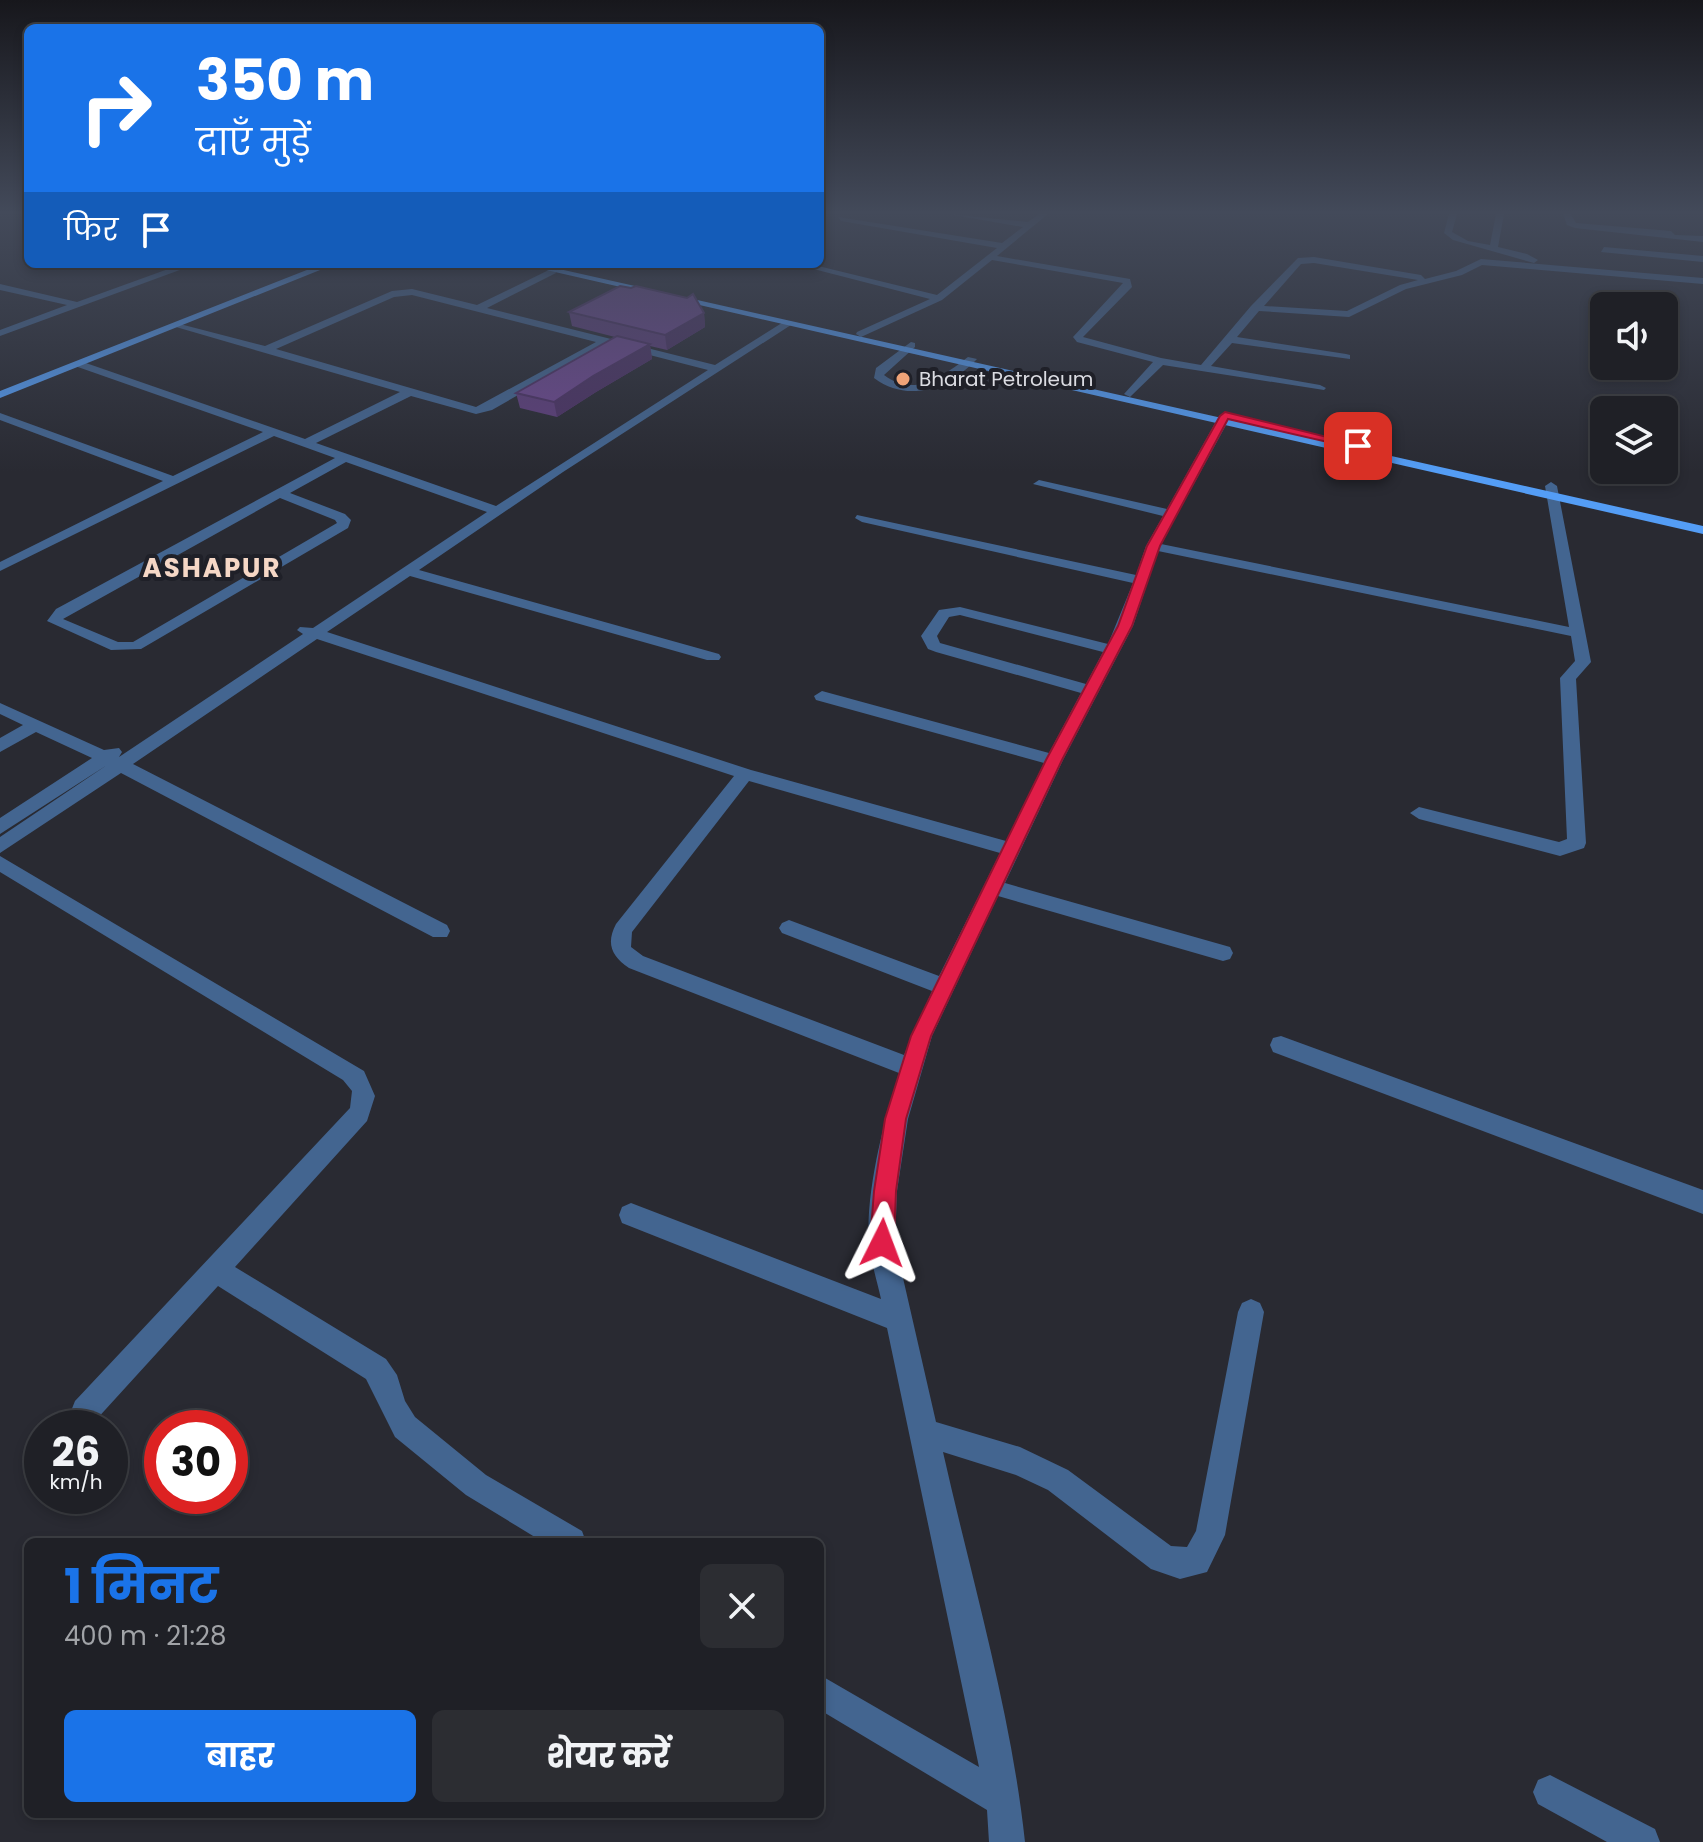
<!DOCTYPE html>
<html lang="hi">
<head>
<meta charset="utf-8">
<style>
	:root { --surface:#1f2026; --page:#2c2d32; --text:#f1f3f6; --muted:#a1a3a7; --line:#3c3e43; --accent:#1a73e8 }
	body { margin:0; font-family:Poppins,"Noto Sans Devanagari",sans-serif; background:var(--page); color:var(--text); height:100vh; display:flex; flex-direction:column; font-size:30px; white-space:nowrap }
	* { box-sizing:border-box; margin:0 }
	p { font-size:26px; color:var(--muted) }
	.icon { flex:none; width:44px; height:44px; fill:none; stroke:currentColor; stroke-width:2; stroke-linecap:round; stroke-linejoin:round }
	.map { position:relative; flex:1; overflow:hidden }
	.sheet { position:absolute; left:24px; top:1538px; width:800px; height:280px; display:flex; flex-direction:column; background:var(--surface); border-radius:12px; box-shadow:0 4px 12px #0003,0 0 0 2px var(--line) }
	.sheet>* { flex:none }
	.top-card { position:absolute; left:24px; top:24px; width:800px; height:244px; border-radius:12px; box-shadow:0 4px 12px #0003,0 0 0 2px var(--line); background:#1a73e8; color:#fff; overflow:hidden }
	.fabs { position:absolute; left:1590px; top:292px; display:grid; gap:16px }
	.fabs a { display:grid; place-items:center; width:88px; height:88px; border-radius:12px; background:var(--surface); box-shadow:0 4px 12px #0003,0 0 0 2px var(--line); font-size:40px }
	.speed { position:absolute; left:24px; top:1410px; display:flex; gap:16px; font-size:40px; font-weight:700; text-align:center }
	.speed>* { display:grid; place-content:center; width:104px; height:104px; border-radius:50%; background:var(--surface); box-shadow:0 4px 12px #0003,0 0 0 2px var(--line); line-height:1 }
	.speed small { font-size:20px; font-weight:400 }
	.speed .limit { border:12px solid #d22; background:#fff; color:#111 }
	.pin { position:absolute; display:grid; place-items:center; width:68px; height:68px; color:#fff; margin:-34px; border-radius:16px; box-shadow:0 4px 12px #0006 }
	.me { position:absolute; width:88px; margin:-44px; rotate:3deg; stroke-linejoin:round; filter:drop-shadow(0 0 6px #0008) }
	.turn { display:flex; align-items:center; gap:28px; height:168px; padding:0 40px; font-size:36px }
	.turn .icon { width:104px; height:104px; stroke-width:2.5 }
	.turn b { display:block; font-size:56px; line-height:68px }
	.then { display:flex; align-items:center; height:76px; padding:0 40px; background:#0003; gap:16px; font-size:30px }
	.round { display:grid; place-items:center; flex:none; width:84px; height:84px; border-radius:12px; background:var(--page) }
	.overview { display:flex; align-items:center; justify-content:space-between; height:136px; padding:0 40px }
	h1 { font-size:48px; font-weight:700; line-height:60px; color:var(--accent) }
	.action { display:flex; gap:16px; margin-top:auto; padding:16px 40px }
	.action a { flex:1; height:92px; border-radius:12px; background:var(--accent); color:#fff; font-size:32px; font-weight:700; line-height:92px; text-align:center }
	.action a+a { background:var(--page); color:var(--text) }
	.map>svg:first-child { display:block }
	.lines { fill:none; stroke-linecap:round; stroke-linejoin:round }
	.minor { fill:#436590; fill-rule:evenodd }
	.major { fill:#549df5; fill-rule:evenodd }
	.wall { fill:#5e3e7b }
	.shaded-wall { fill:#4c3264 }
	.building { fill:#6d488f; stroke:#4c3264; stroke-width:2 }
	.route { fill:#e11d48; stroke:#92132f; stroke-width:2 }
	.poi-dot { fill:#efa377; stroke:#1f2028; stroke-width:3 }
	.labels { text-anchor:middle; stroke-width:8; stroke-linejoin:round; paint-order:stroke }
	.far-poi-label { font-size:20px; fill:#dbdce2; stroke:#1f2028; text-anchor:start }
	.far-district-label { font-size:26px; font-weight:bold; letter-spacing:2px; fill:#f5d7c6; stroke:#1f2028 }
</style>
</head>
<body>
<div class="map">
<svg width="1703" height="1842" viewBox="0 0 1703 1842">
	<rect width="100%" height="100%" fill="#292a32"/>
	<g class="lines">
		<path class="minor" d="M948 214 1028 222 1039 214H1048L997 256 1130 279 1132 287 1083 337 1161 358 1201 365 1251 306 1298 258 1314 257 1421 275 1425 279 1456 271 1481 259 1703 278V284L1482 265 1462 275 1406 289 1349 317 1259 311 1237 337 1346 354 1350 355V359L1232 343 1211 366 1320 385 1326 388 1324 390 1163 365 1130 397 1124 394 1153 362 1077 342 1073 337 1123 283 992 260 942 300 861 337 856 334 857 332 930 299 798 265 810 264 937 295 997 248 841 221 838 217 1002 243 1023 227ZM1314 263 1418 280 1400 285 1347 311 1264 306 1301 264Z
			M1449 214H1457L1452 232 1468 241 1490 245 1496 214H1504L1498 247 1527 254 1538 260 1534 263 1453 240 1444 233Z
			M1563 214H1571L1576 223 1671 231 1675 235 1703 236V242L1575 228 1567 225Z
			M1604 247 1703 256V262L1601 252Z
			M182 264H196L0 336V330L67 305 0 290V284L77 302Z
			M553 268 556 273 487 308 715 365 785 321 794 323 563 472 419 570 719 654 721 657 719 660H707L410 576 327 632 751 770 1006 841 1044 763 816 700 814 696 822 691 1049 753 1081 693 936 652 928 649 921 636 939 610 960 607 1108 644 1133 583 862 522 855 518 857 515 1136 575 1146 546 1163 516 1033 484 1039 480 1167 509 1219 416 1225 413 1231 416 1161 544 1569 627 1545 486 1551 482 1557 486 1591 662 1576 679 1586 843 1584 848 1560 856 1419 819 1410 813 1419 807 1559 842 1567 839 1560 678 1575 661 1571 636 1158 551 1133 626 1063 760 1005 883 1223 945 1230 947 1233 953 1230 959 1223 961 998 896 932 1036 908 1119 897 1191 895 1243 936 1422 1020 1447 1068 1470 1171 1546 1187 1547 1196 1531 1238 1312 1242 1303 1251 1299 1260 1303 1264 1312 1225 1535 1207 1572 1180 1579 1151 1569 1048 1490 1016 1475 943 1452C972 1581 1011 1711 1025 1842H989L987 1810 820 1710V1675L979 1767 887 1328 622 1223 619 1215 622 1207 631 1203 881 1299C877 1281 871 1262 869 1244 865 1193 884 1121 899 1073L629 968C611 956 606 943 616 924L734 776 317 639 133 764 447 925 450 931 447 937H433L121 773 0 853V837L107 765 0 834V818L92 758 36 732 0 752V738L23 725 0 714V703L104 750 119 748 122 752 119 757 303 634 297 630 300 627 313 628 487 512 346 462 290 493 345 514 351 520 348 528 141 649 111 650 47 621 56 609 335 458 274 436 0 571V562L163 481 0 420V413L173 476 263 432 75 366V362H83L305 439 400 392 176 327V323L265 346 392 291 412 289 477 305ZM412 295 596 342 476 407 276 349 394 297ZM607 344 708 370 496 506 316 443 411 396 476 414 492 410ZM280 498 335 520 337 523 133 642H118L63 619ZM960 615 1103 652 1086 684 940 643 937 636 949 617ZM749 781 1000 853 939 976 789 920 782 923 779 928 782 933 932 991 904 1055 643 956 631 947 632 932Z
			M911 342 915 343V347L884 375C914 398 942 377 968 357L977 359C949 388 909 404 874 378L876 368Z
			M0 856 364 1071 375 1096 367 1121 235 1267 386 1359 397 1375 405 1401 415 1417 486 1475 582 1531 586 1542H543L466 1495 395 1437 366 1379 218 1286 95 1421 85 1425 75 1421 71 1411 75 1401 350 1108 352 1091 343 1080 0 872Z
			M1281 1036 1703 1190V1214L1273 1052 1270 1045 1273 1038Z
			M1550 1775 1655 1829 1660 1842H1607L1538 1804 1533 1792 1538 1780Z"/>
		<path class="major" d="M322 264H335L0 398V391Z
			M520 264H537L1703 526V534Z"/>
	</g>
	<path class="wall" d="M631 288 704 313 705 327 667 350 650 346 652 359 596 392 557 417 520 408 516 393 615 337 572 326 569 312Z"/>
	<path class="shaded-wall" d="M704 313 705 327 667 350 665 335Z
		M650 344 652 359 596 392 557 417 554 402 593 376Z"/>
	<path class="building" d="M620 286 631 288 636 286 687 298 693 294 704 313 665 335 569 312Z
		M617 336 650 344 593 376 554 402 516 393Z"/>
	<linearGradient id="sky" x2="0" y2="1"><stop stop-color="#17171c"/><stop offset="0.45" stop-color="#434a5a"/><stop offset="1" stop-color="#434a5a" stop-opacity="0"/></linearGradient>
	<rect width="1703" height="472" fill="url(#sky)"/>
	<path class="route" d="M1225 412 1364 446 1358 449 1228 419 1160 546 1132 626 1062 760 931 1036 906 1119 896 1191 894 1243 890 1251 882 1254 874 1251 870 1243 874 1191 885 1119 911 1036 1046 760 1118 626 1147 546 1220 416Z"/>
	<circle class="poi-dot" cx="903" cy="379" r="8"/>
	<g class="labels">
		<g class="far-poi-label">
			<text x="919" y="386">Bharat Petroleum</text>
		</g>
		<g class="far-district-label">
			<text x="212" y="577">ASHAPUR</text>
		</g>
	</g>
</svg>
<div class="fabs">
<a><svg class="icon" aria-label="sound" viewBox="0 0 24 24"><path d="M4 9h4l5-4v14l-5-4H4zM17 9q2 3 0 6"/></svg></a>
<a><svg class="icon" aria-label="layers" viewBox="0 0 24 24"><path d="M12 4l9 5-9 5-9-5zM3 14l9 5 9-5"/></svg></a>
</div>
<div class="speed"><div>26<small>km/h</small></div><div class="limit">30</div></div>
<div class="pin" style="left:1358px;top:446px;background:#d93025"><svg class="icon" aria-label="arrive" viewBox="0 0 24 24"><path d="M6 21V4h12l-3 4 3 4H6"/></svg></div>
<svg class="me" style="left:882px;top:1243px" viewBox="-20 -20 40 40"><path d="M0-17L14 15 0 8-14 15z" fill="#e11d48" stroke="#fff" stroke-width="4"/></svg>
<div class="top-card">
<div class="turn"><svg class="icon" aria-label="right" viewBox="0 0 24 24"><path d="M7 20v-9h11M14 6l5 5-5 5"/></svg><div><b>350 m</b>दाएँ मुड़ें</div></div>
<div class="then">फिर<svg class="icon" aria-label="arrive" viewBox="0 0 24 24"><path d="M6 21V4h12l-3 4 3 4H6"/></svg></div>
</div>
<section class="sheet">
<div class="overview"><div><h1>1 मिनट</h1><p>400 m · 21:28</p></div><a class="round"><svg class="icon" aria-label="close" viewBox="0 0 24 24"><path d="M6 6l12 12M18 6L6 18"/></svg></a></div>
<div class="action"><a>बाहर</a><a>शेयर करें</a></div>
</section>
</div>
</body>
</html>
